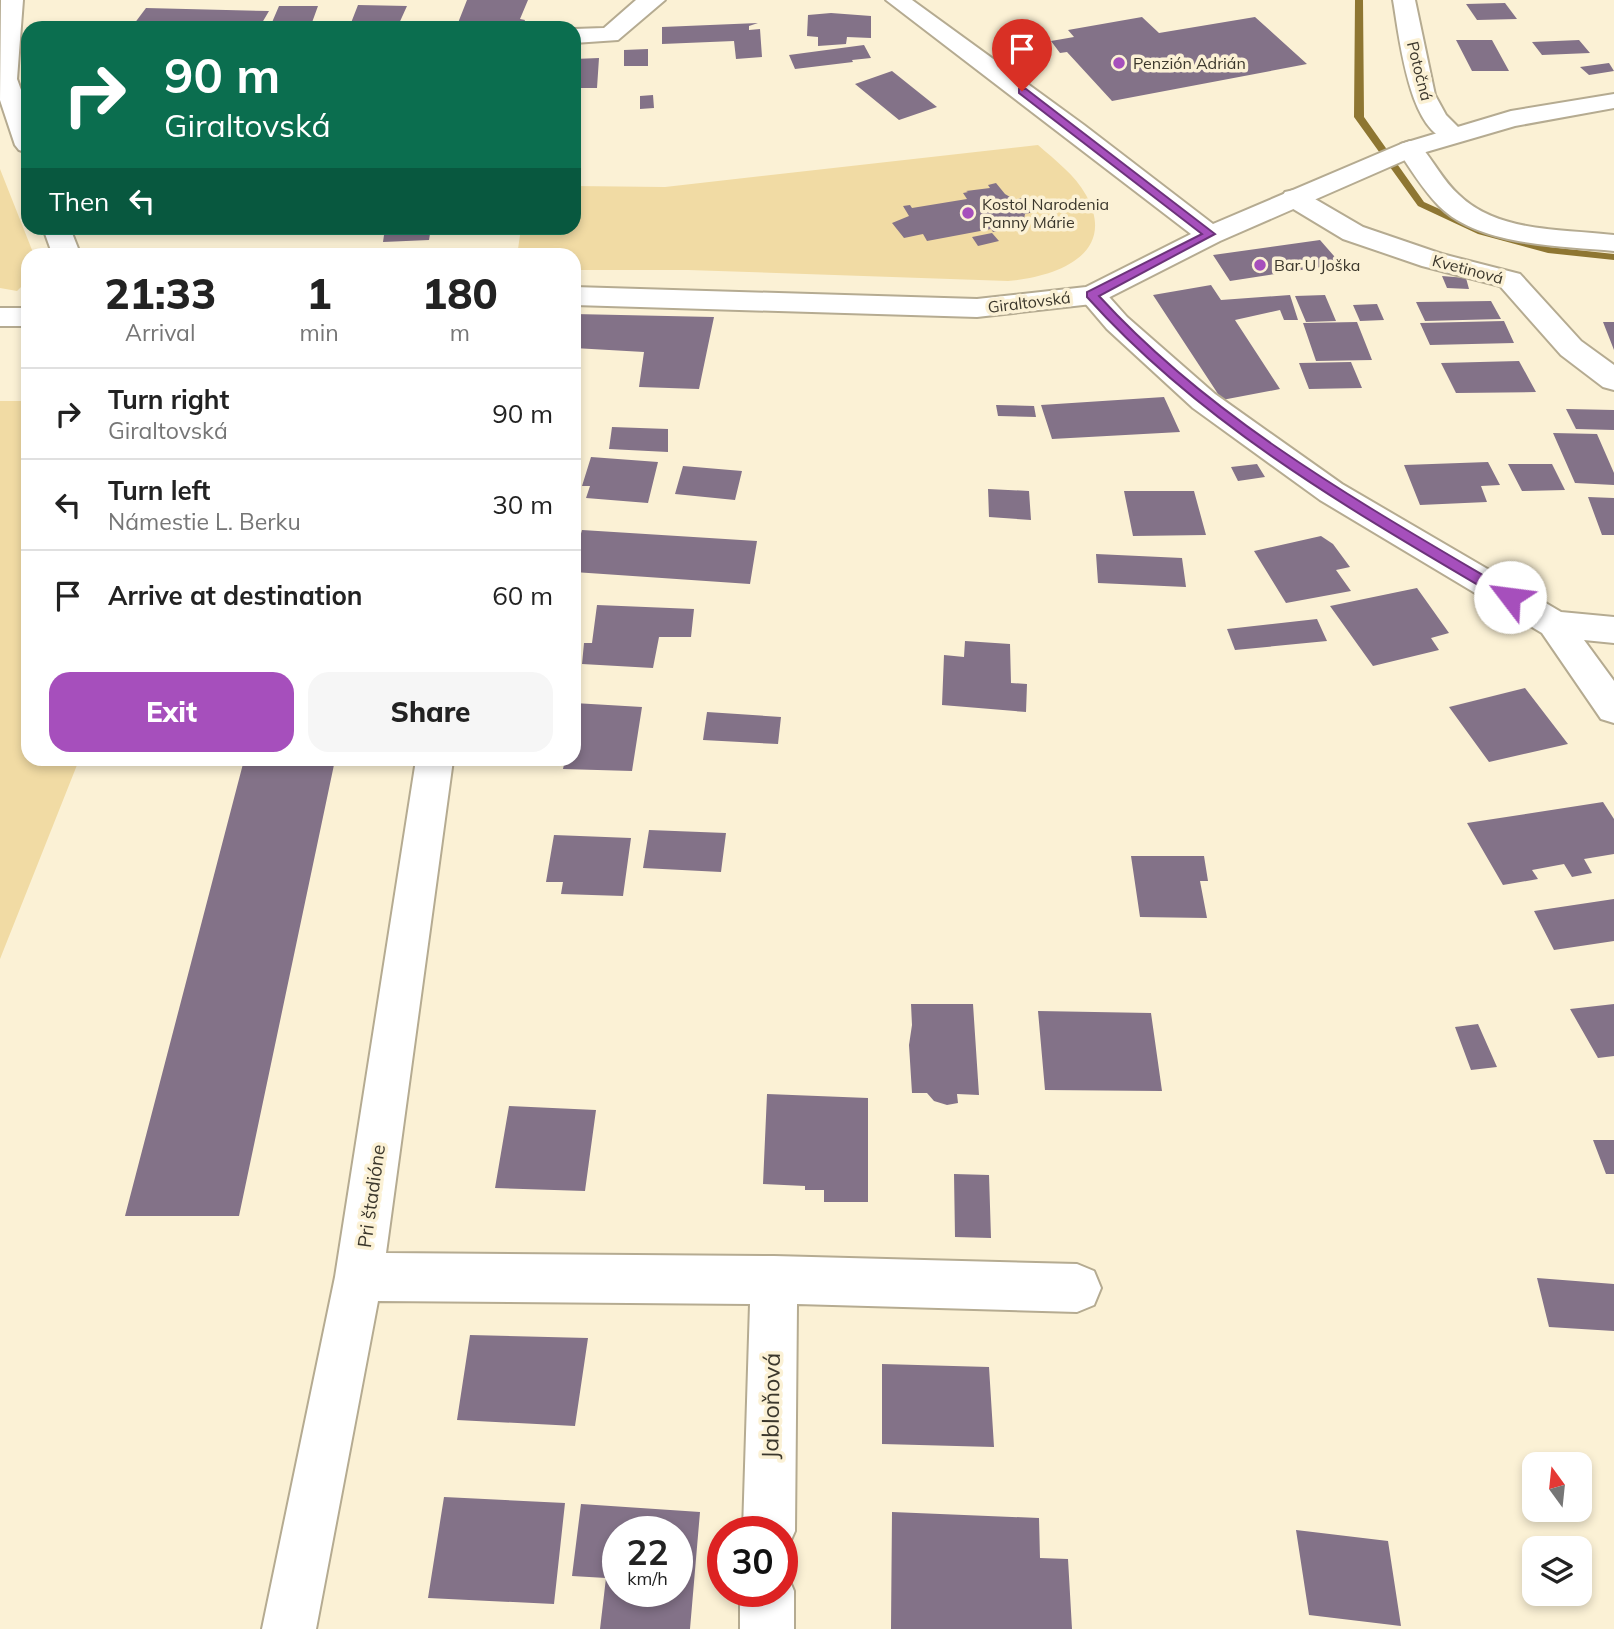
<!DOCTYPE html>
<html lang="en">
<head>
<meta charset="utf-8">
<style>
	:root { --surface:#fff; --page:#f6f6f6; --text:#222; --muted:#767676; --line:#e0e0e0; --accent:#a64fbc }
	body { margin:0; font-family:Mulish,sans-serif; background:var(--page); color:var(--text); height:100vh; display:flex; flex-direction:column; font-size:26px; white-space:nowrap }
	* { box-sizing:border-box; margin:0 }
	p { font-size:23px; color:var(--muted) }
	.icon { flex:none; width:38px; height:38px; fill:none; stroke:currentColor; stroke-width:2; stroke-linecap:round; stroke-linejoin:round }
	.map { position:relative; flex:1; overflow:hidden }
	.details { position:absolute; left:21px; top:248px; width:560px; height:518px; display:flex; flex-direction:column; background:var(--surface); border-radius:21px; box-shadow:0 4px 10px #0003 }
	.details>* { flex:none }
	.guide { position:absolute; left:21px; top:21px; width:560px; height:214px; border-radius:21px; box-shadow:0 4px 10px #0003; background:#0b6e4f; color:#fff; overflow:hidden }
	.needle { width:46px; rotate:345deg }
	.controls { position:absolute; left:1522px; top:1452px; display:grid; gap:14px }
	.controls a { display:grid; place-items:center; width:70px; height:70px; border-radius:14px; background:var(--surface); box-shadow:0 4px 10px #0003; font-size:35px }
	.speed { position:absolute; left:602px; top:1516px; display:flex; gap:14px; font-size:35px; font-weight:700; text-align:center }
	.speed>* { display:grid; place-content:center; width:91px; height:91px; border-radius:50%; background:var(--surface); box-shadow:0 4px 10px #0003; line-height:1 }
	.speed small { font-size:18px; font-weight:400 }
	.speed .limit { border:10px solid #d22; background:#fff; color:#111 }
	.pin { position:absolute; display:grid; place-items:center; width:60px; height:60px; color:#fff; margin:-72px -30px; border-radius:50% 50% 50% 0; rotate:-45deg; box-shadow:0 0 7px #0007 }
	.pin .icon { rotate:45deg }
	.me { position:absolute; width:77px; margin:-38px; rotate:300deg; stroke-linejoin:round; filter:drop-shadow(0 0 5px #0008) }
	.turn { display:flex; align-items:center; gap:24px; height:147px; padding:0 28px; font-size:32px }
	.turn .icon { width:91px; height:91px; stroke-width:2.5 }
	.turn b { display:block; font-size:49px; line-height:60px }
	.then { display:flex; align-items:center; height:66px; padding:0 28px; background:#0003; gap:14px; font-size:26px }
	.eta { display:flex; justify-content:space-evenly; align-items:center; height:119px; text-align:center }
	.eta b { font-size:42px; font-weight:800; line-height:49px }
	.action { display:flex; gap:14px; margin-top:auto; padding:14px 28px }
	.action a { flex:1; height:80px; border-radius:21px; background:var(--accent); color:#fff; font-size:28px; font-weight:800; line-height:80px; text-align:center }
	.action a+a { background:var(--page); color:var(--text) }
	ul { padding:0; list-style:none }
	li { display:flex; align-items:center; gap:21px; height:91px; padding:0 28px; border-top:2px solid var(--line) }
	li div { flex:1 }
	li b { display:block; font-size:26px }
	li em { font-style:normal }
	.map>svg:first-child { display:block }
	.green { fill:#f1dba4 }
	.lines { fill:none; stroke-linecap:round; stroke-linejoin:round }
	.stream { fill:#8e7632; fill-rule:evenodd }
	.building { fill:#837288; fill-rule:evenodd }
	.street-casing { stroke:#b5ab91; stroke-width:4 }
	.secondary-casing { stroke:#b5ab91; stroke-width:4 }
	.street { fill:#fff; fill-rule:evenodd }
	.secondary { fill:#fff; fill-rule:evenodd }
	.route { fill:#a64fbc; stroke:#6c337a; stroke-width:2 }
	.poi-dot { fill:#a64fbc; stroke:#fbf1d5; stroke-width:2.5 }
	.labels { text-anchor:middle; stroke-width:7; stroke-linejoin:round; paint-order:stroke }
	.far-poi-label { font-size:16px; fill:#3b372c; stroke:#fbf1d5; text-anchor:start }
	.far-street-label { font-size:16px; fill:#3b372c; stroke:#fbf1d5 }
	.street-label { font-size:19px; fill:#3b372c; stroke:#fbf1d5 }
	.near-street-label { font-size:23px; fill:#3b372c; stroke:#fbf1d5 }
</style>
</head>
<body>
<div class="map">
<svg width="1614" height="1629" viewBox="0 0 1614 1629">
	<rect width="100%" height="100%" fill="#fbf1d5"/>
	<path class="green" d="M1038 145C1055 160 1075 175 1086 195 1119 255 1055 277 1008 281L688 270H574V256H517L521 228H574V186L665 187Z
		M0 169 34 255 28 256V280L17 291 0 288Z
		M0 401H28V760H79L0 959Z"/>
	<g class="lines">
		<path class="stream" d="M1355 0H1363L1364 117 1424 202 1486 230 1549 247 1614 254V260L1548 253 1478 234 1418 206 1354 117Z"/>
	</g>
	<path class="building" d="M467 0H528L520 19 525 20 522 28H456Z
		M1505 3 1517 19 1477 20 1466 4Z
		M358 5 407 6 397 28H349Z
		M279 6H318L310 28 270 27Z
		M146 8 269 11 259 28H131Z
		M831 13 871 16V38L847 37 846 44 818 46V37L807 36 808 15Z
		M1142 17 1159 33 1255 17 1307 64 1112 101 1067 52 1060 53 1051 41 1074 37 1068 30Z
		M758 23 749 26V30L760 29 762 57 736 59 734 41 662 44V27Z
		M1456 40H1492L1509 71H1472Z
		M1579 40 1590 53 1542 55 1532 42Z
		M864 45 871 58 852 60 853 62 795 69 789 55Z
		M648 49V66H624V50Z
		M599 58 597 88H574V59Z
		M1609 63 1614 71 1589 75 1580 67Z
		M892 71 937 107 899 120 855 84Z
		M653 95 654 108 640 109V96Z
		M996 183 1005 194 1015 200 1021 198 1024 201 1018 203 1023 210 1031 208 1034 212 1025 214 1024 219 1027 223 999 227 1001 230 993 232 991 229 927 241 923 234 904 238 892 223 909 216 903 206 910 205 912 208 967 199 963 193 968 192 966 191 990 188 988 185Z
		M385 228H431L429 240 383 242Z
		M458 228H485L484 233H457Z
		M992 233 999 241 978 246 972 237Z
		M1320 240 1341 264 1230 281 1213 255Z
		M1442 276 1466 278 1469 289 1447 288Z
		M1211 285 1221 300 1290 295 1298 320H1284L1280 310 1235 320 1280 389 1222 400 1153 295Z
		M1325 295 1336 321 1306 322 1295 296Z
		M1491 301 1501 319 1425 321 1416 302Z
		M1377 304 1384 320 1360 321 1353 305Z
		M574 314 714 317 699 389 639 387 644 352 574 348Z
		M1504 321 1514 343 1430 345 1420 323Z
		M1357 322 1372 360 1316 361 1303 323Z
		M1603 322H1614V350Z
		M1519 361 1536 392 1456 393 1441 363Z
		M1351 362 1362 388 1309 389 1299 363Z
		M1164 397 1180 432 1052 439 1041 405Z
		M996 405 1034 406 1036 417 998 416Z
		M1566 409 1614 410V430L1576 429Z
		M612 427 668 429V452L609 449Z
		M1553 433 1597 434 1614 473V485L1575 483Z
		M591 457 658 462 648 503 586 498 590 486H582Z
		M1488 462 1500 485 1481 486 1487 502 1420 505 1404 465Z
		M1257 464 1265 477 1238 481 1231 467Z
		M1508 464H1552L1565 490 1522 491Z
		M683 466 742 471 735 500 675 494Z
		M988 489 1029 491 1031 520 989 517Z
		M1124 491H1194L1206 535 1133 536Z
		M1588 497 1614 498V535H1602Z
		M582 530 757 541 750 584 574 572V558Z
		M1321 536 1333 544 1350 567 1336 570 1351 591 1286 603 1254 551Z
		M1096 554 1182 558 1186 587 1098 583Z
		M1417 588 1449 633 1431 638 1439 650 1373 666 1330 606Z
		M597 605 694 609 691 637H659L653 668 582 664 584 643H592Z
		M1317 619 1327 641 1235 650 1227 629Z
		M965 641 1010 644 1011 683 1027 684 1026 712 942 705 944 655 964 657Z
		M1525 688 1568 744 1489 762 1449 707Z
		M574 703 642 707 632 771 563 769 565 760H574Z
		M707 712 781 717 778 744 703 740Z
		M244 760H335L239 1216H125Z
		M1603 802 1614 819V854L1584 859 1592 873 1572 877 1564 864 1532 870 1538 879 1503 885 1467 823Z
		M649 830 726 833 721 872 643 868Z
		M554 835 631 838 623 896 561 894 563 882H546Z
		M1131 856H1204L1208 881H1200L1207 918 1140 917Z
		M1614 899V941L1554 950 1534 911Z
		M911 1004H973L979 1095 957 1094 958 1103 947 1105 934 1101 927 1093H912L909 1045 912 1025Z
		M1614 1004V1056L1598 1058 1570 1009Z
		M1038 1011 1151 1013 1162 1091 1045 1090Z
		M1478 1024 1497 1067 1471 1070 1455 1027Z
		M767 1094 868 1098V1202H824V1190H805V1186L763 1184Z
		M509 1106 596 1110 585 1191 495 1188Z
		M1593 1140H1614V1174H1606Z
		M954 1174 989 1175 991 1238 955 1237Z
		M1537 1278 1614 1284V1331L1549 1327Z
		M470 1335 588 1338 575 1426 457 1420Z
		M882 1364 989 1367 994 1447 882 1444Z
		M444 1497 565 1503 554 1604 428 1598Z
		M581 1504 700 1512 690 1629H600L606 1578 572 1576ZM618 1531H677V1591H618Z
		M892 1512 1039 1518 1040 1558 1068 1559 1072 1629H891Z
		M1296 1530 1388 1541 1401 1626 1309 1615Z"/>
	<g class="lines">
		<defs>
			<path id="street" d="M1 0H23L17 79 28 109V153L19 150 15 145 0 100Z
				M636 0H665L618 40 574 43V29L604 28Z
				M1393 0H1415L1435 95 1446 115 1465 134 1461 139C1410 152 1399 33 1393 0Z
				M1410 141 1419 144C1433 160 1443 181 1459 195 1498 233 1564 229 1614 235V251C1561 246 1479 246 1439 206 1423 190 1410 168 1397 149L1401 144Z
				M1294 190 1303 192 1363 227 1442 254 1520 274 1581 341 1614 365V390L1603 387 1561 355 1500 286 1422 266 1343 239 1285 204 1281 198 1285 192Z
				M43 228H70L81 256H53Z
				M1092 286 1102 289 1127 317 1215 394 1342 484 1561 612 1614 617V643L1584 640 1614 681V723L1601 719 1542 633 1320 500 1193 408 1107 329 1078 295 1082 289Z
				M416 760H453L386 1253 774 1256 1077 1264 1094 1271 1101 1288 1094 1305 1077 1312 797 1304 795 1531 787 1549 782 1552V1531H743L750 1304 378 1301 316 1629H262L335 1277Z
				M782 1571 786 1572 794 1591V1629H740V1591H782Z"/>
			<path id="secondary" d="M886 0H912L1084 125 1213 224 1401 144 1511 111 1614 94V108L1515 126 1419 154 1220 241 1102 301 1092 304 977 317 574 305V287L977 299 1086 287 1191 234Z
				M0 308H28V326H0Z"/>
		</defs>
		<use href="#street" class="street-casing"/>
		<use href="#secondary" class="secondary-casing"/>
		<use href="#street" class="street"/>
		<use href="#secondary" class="secondary"/>
	</g>
	<path class="route" d="M1019 89H1026L1215 234 1099 296C1215 423 1368 507 1515 594V601H1505C1356 513 1204 427 1087 297V292L1202 234 1019 93Z"/>
	<g class="poi-dot">
		<circle cx="1119" cy="63" r="7"/>
		<circle cx="968" cy="213" r="7"/>
		<circle cx="1260" cy="265" r="7"/>
	</g>
	<g class="labels">
		<g class="far-poi-label">
			<text x="1133" y="69">Penzión Adrián</text>
			<text x="982" y="210">Kostol Narodenia<tspan x="982" dy="18">Panny Márie</tspan></text>
			<text x="1274" y="271">Bar U Joška</text>
		</g>
		<g class="far-street-label">
			<text transform="translate(1420 71) rotate(76)" y="6">Potočná</text>
			<text transform="translate(1468 269) rotate(15)" y="6">Kvetinová</text>
			<text transform="translate(1029 302) rotate(-7)" y="6">Giraltovská</text>
		</g>
		<g class="street-label">
			<text transform="translate(371 1196) rotate(-82)" y="7">Pri štadióne</text>
		</g>
		<g class="near-street-label">
			<text transform="translate(771 1406) rotate(-89)" y="8">Jabloňová</text>
		</g>
	</g>
</svg>
<div class="controls">
<a><svg class="needle" viewBox="-14 -14 28 28"><path d="M0-13l5 13h-10z" fill="#e53935"/><path d="M0 13l5-13h-10z" fill="#767676"/></svg></a>
<a><svg class="icon" aria-label="layers" viewBox="0 0 24 24"><path d="M12 4l9 5-9 5-9-5zM3 14l9 5 9-5"/></svg></a>
</div>
<div class="speed"><div>22<small>km/h</small></div><div class="limit">30</div></div>
<div class="pin" style="left:1022px;top:91px;background:#d93025"><svg class="icon" aria-label="arrive" viewBox="0 0 24 24"><path d="M6 21V4h12l-3 4 3 4H6"/></svg></div>
<svg class="me" style="left:1510px;top:597px" viewBox="-20 -20 40 40"><circle r="19" fill="#fff"/><path d="M0-13L10 11 0 6-10 11z" fill="#a64fbc"/></svg>
<div class="guide">
<div class="turn"><svg class="icon" aria-label="right" viewBox="0 0 24 24"><path d="M7 20v-9h11M14 6l5 5-5 5"/></svg><div><b>90 m</b>Giraltovská</div></div>
<div class="then">Then<svg class="icon" aria-label="left" viewBox="0 0 24 24"><path d="M17 20v-9H6M10 6l-5 5 5 5"/></svg></div>
</div>
<section class="details">
<div class="eta">
<div><b>21:33</b><p>Arrival</p></div>
<div><b>1</b><p>min</p></div>
<div><b>180</b><p>m</p></div>
</div>
<ul>
<li><svg class="icon" aria-label="right" viewBox="0 0 24 24"><path d="M7 20v-9h11M14 6l5 5-5 5"/></svg><div><b>Turn right</b><p>Giraltovská</p></div><em>90 m</em></li>
<li><svg class="icon" aria-label="left" viewBox="0 0 24 24"><path d="M17 20v-9H6M10 6l-5 5 5 5"/></svg><div><b>Turn left</b><p>Námestie L. Berku</p></div><em>30 m</em></li>
<li><svg class="icon" aria-label="arrive" viewBox="0 0 24 24"><path d="M6 21V4h12l-3 4 3 4H6"/></svg><div><b>Arrive at destination</b></div><em>60 m</em></li>
</ul>
<div class="action"><a>Exit</a><a>Share</a></div>
</section>
</div>
</body>
</html>
